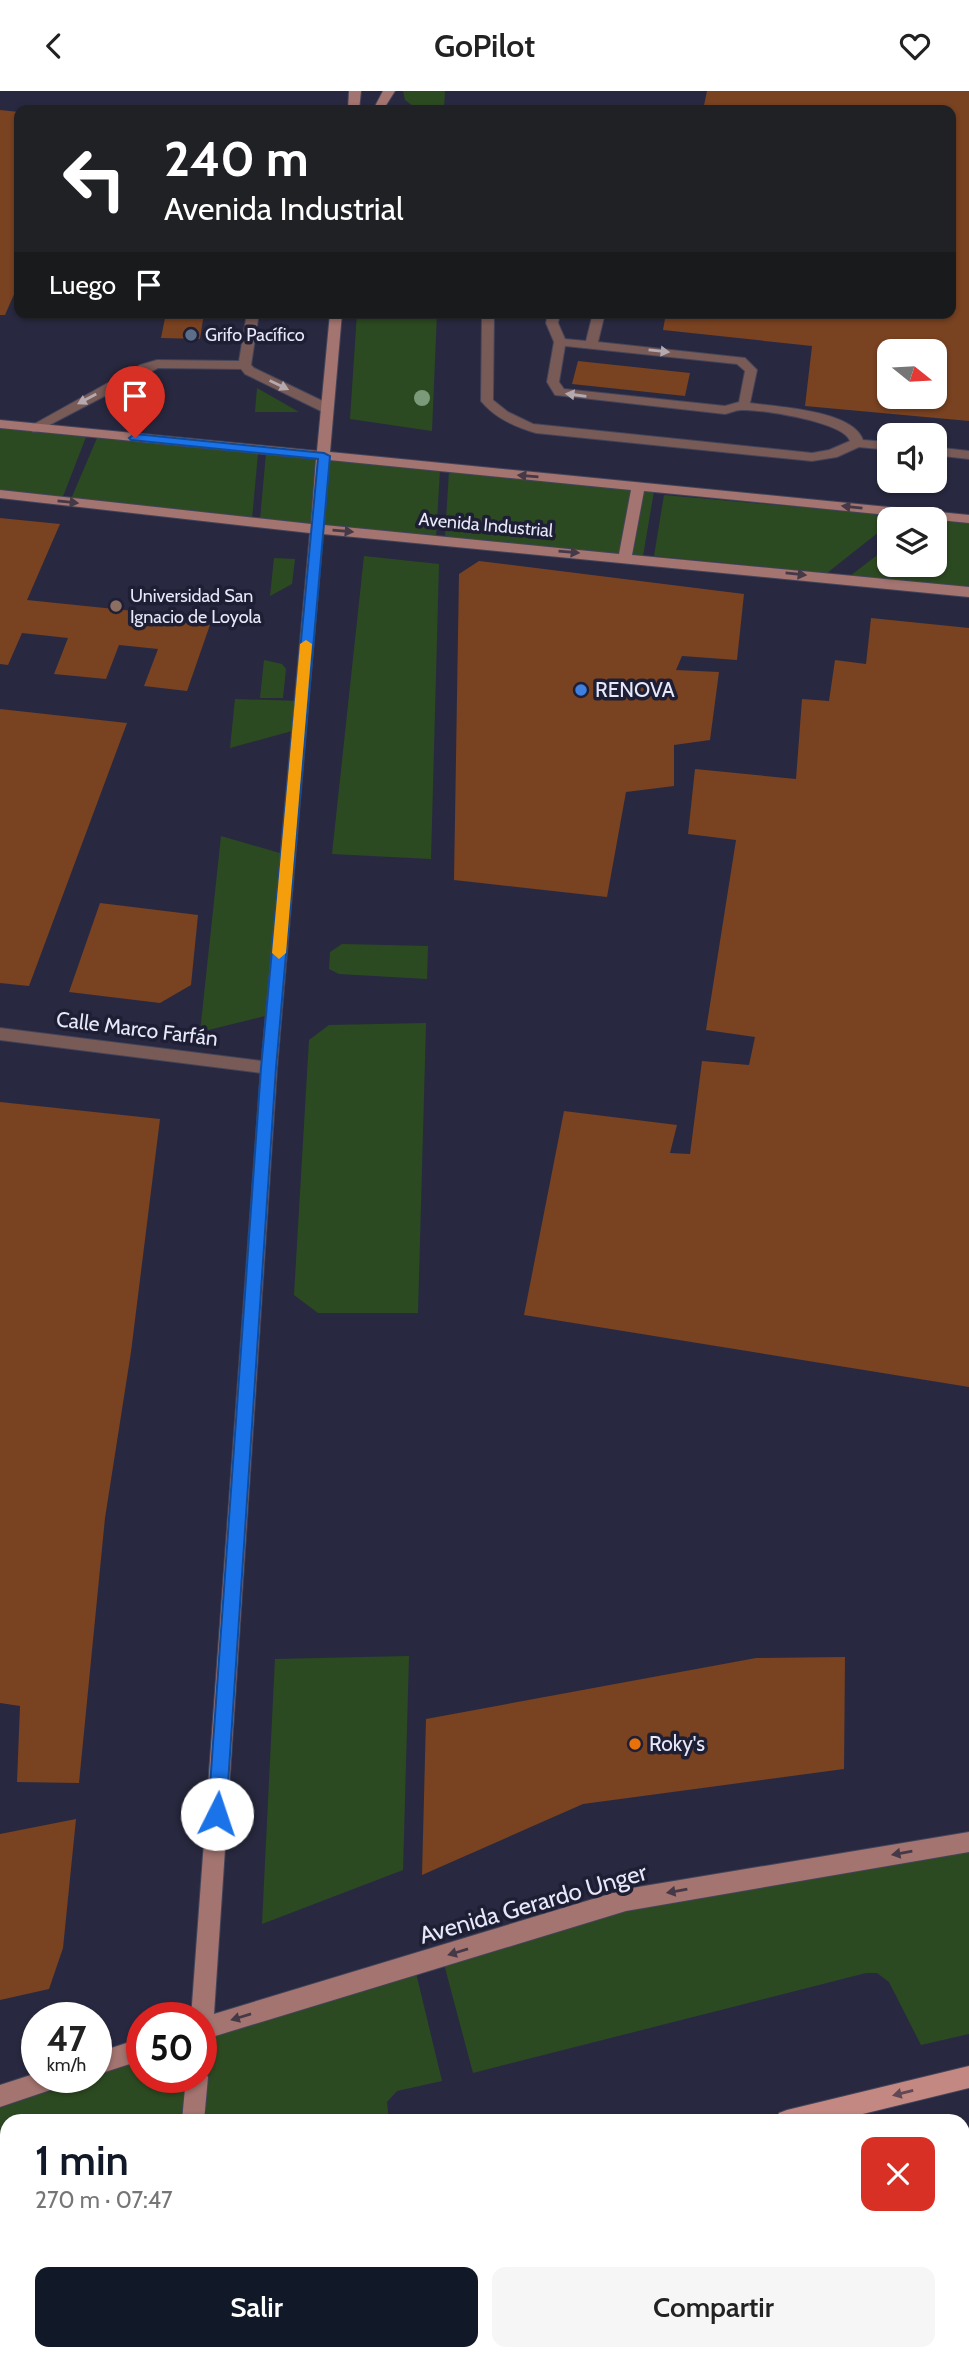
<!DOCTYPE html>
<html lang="es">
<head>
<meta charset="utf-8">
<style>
	:root { --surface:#fff; --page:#f6f6f6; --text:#222; --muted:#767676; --accent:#111827 }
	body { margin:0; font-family:Cabin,sans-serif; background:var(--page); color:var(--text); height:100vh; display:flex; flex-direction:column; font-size:26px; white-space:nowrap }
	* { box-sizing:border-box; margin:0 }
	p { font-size:23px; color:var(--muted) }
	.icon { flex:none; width:38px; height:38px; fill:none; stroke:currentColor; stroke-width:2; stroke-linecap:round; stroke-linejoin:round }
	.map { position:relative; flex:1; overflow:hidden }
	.drawer { position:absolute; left:0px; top:2023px; width:970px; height:247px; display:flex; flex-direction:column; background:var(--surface); border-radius:21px 21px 0 0; box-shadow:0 2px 5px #0004 }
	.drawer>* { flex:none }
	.top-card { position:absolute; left:14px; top:14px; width:942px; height:214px; border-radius:14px; box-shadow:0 2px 5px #0004; background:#202124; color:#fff; overflow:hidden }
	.needle { width:46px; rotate:108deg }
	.buttons { position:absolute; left:877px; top:248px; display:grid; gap:14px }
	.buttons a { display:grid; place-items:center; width:70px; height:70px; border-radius:14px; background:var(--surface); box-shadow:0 2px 5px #0004; font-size:35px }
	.speed { position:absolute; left:21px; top:1911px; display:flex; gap:14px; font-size:35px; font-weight:700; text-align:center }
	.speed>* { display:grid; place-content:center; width:91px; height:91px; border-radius:50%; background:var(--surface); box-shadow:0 2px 5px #0004; line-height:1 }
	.speed small { font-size:18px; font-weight:400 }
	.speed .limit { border:10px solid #d22; background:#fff; color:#111 }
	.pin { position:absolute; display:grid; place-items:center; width:60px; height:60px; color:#fff; margin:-72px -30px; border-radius:50% 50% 50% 0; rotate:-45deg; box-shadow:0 0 7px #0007 }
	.pin .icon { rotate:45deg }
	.me { position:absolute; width:77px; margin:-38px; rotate:4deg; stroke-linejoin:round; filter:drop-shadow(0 0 5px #0008) }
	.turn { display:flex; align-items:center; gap:24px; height:147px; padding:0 35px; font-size:32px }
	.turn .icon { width:91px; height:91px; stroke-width:2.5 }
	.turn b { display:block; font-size:49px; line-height:60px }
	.then { display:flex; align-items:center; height:66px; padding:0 35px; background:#0003; gap:14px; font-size:26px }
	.round { display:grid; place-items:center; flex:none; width:74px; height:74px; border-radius:14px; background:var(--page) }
	.headline { display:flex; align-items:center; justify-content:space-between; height:119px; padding:0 35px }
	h1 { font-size:42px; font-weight:600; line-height:52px; color:var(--accent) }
	.button { display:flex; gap:14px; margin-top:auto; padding:14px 35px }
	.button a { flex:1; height:80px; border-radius:14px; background:var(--accent); color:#fff; font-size:28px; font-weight:600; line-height:80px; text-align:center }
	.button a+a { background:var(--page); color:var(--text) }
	header { display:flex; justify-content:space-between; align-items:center; height:91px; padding:0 35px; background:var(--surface); font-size:32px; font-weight:600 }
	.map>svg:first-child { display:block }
	.green { fill:#2c4a21 }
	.building { fill:#794221; fill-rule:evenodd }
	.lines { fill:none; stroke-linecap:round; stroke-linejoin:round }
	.lane-casing { stroke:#43445a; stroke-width:2 }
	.street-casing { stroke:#43445a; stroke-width:2 }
	.secondary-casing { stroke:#43445a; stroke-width:2 }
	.primary-casing { stroke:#43445a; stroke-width:2 }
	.lane { fill:#785a57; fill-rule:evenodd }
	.street { fill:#785a57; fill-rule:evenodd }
	.secondary { fill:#a37470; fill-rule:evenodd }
	.primary { fill:#c48882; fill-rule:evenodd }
	.tree { fill:#7a9a79 }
	.oneway { fill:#b5a9b0 }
	.oneway2 { fill:#463947 }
	.oneway3 { fill:#604954 }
	.route { fill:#1a73e8; stroke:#114b97; stroke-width:2 }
	.slow { fill:#f59e0b }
	.service-dot { fill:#5c6f8a; stroke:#1e1f35; stroke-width:2.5 }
	.education-dot { fill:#8d6e63; stroke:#1e1f35; stroke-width:2.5 }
	.shop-dot { fill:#3f7fe0; stroke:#1e1f35; stroke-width:2.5 }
	.food-dot { fill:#e8710a; stroke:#1e1f35; stroke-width:2.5 }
	.labels { text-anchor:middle; stroke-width:7; stroke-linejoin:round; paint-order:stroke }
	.far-poi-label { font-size:18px; fill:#e7e9f9; stroke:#1e1f35; text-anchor:start }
	.far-street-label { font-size:18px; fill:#e7e9f9; stroke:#1e1f35 }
	.poi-label { font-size:21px; fill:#e7e9f9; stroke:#1e1f35; text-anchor:start }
	.street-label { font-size:21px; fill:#e7e9f9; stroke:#1e1f35 }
	.near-street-label { font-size:24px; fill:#e7e9f9; stroke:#1e1f35 }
</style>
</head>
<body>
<header><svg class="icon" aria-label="back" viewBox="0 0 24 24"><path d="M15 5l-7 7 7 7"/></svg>GoPilot<svg class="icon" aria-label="heart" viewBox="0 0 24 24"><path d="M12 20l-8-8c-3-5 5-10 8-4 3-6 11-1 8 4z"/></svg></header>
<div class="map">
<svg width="969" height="2269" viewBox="0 0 969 2269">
	<rect width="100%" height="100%" fill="#282940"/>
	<path class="green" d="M403 0H445L444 18 418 19 405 9Z
		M357 222H437L432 340 350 328Z
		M257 297 299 321H255Z
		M0 337 86 346 62 408 0 401Z
		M97 347 258 362 252 428 71 408Z
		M266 362 320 367 312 435 260 429Z
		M328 368 440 379 436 446 320 436Z
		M449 380 654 400 643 465 445 446Z
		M664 404 900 425 889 429V433L827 482 654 465Z
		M924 427 969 432V496L850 485 889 455V474H934V429Z
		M364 465 439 473 431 768 332 763Z
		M274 467 295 468 292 493 270 505Z
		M264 569 282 573 286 578 283 607H260Z
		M235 608 301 610 299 638 230 657Z
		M221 745 283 763 269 924 200 941Z
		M342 853 428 855 427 888 339 883 329 878 330 861Z
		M426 932 418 1222H318L294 1204 309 949 329 934Z
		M409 1565 403 1779 262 1833 275 1568Z
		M969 1760V1943L921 1954 889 1891 877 1882H866L473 1982 444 1873 629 1816Z
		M416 1882 442 1990 397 2000 387 2011 389 2030H207L204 2006 210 1943Z
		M142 1968V1986H185L182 2030H7V2208L0 2210V2017L89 1986H96V1984Z"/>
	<path class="building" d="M707 0H969V330L805 315 812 255 663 239 666 222H950V19H703ZM889 261H934V306H889Z
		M0 19 19 21V192L5 224H0Z
		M166 222H204L200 248 161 247Z
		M578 270 690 282 685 305 572 293Z
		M0 427 60 433 27 509 212 528 187 600 144 595 158 558 119 554 106 588 54 583 68 547 22 542 8 574 0 573Z
		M479 470 744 503 737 569 682 565 676 579 719 581 710 649 674 654V695L626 701 607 806 454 789 459 483Z
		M871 527 969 537V1296L524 1224 564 1020 677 1034 670 1062 690 1063 702 970 749 974 755 946 706 939 736 749 688 743 695 678 796 688 802 608 829 610 835 569 866 573Z
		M0 618 127 632 29 895 0 892Z
		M100 812 198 824 191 894 160 912 69 901Z
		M0 1011 160 1028 131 1261 105 1427 79 1692 17 1691 20 1615 0 1612Z
		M845 1566 844 1678 583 1713 422 1784 426 1628 756 1567Z
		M76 1728 63 1857 49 1898 0 1909V1743Z"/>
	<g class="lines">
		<defs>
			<path id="lane" d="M247 222H259L251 274 254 277 333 315V321H323L245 283 241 278 158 277 38 340 33 341 27 337 140 274 157 269 239 270Z
				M482 222H494L493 309 508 321 533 333 812 362 829 359 850 350C844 331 761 318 741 319 736 319 730 322 725 323L555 304 547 291 554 251 546 232 548 222H560L558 232 565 248 586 250 593 222H605L598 251 745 267 757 279 750 312C777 316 853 319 863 349L889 351V359L859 356 837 366 812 370 536 342C515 336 495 327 481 310ZM565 255 737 273 745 280 739 311 725 315 564 298 559 291Z
				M934 356 969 360V368L934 364Z
				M969 2056V2078L962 2079V2057Z
				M969 2204V2228L962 2230V2206Z
				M164 2263H209L206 2269H161Z
				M772 2263H815L812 2269H769Z"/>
			<path id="street" d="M0 937 269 971 275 972 277 977 275 982 269 983 0 949Z"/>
			<path id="secondary" d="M349 0H361L359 19H348Z
				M383 0H395L383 19H373Z
				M330 222H342L330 361 969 424V432L644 400 632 464 969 496V506L323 443 277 977 214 1923 626 1798 969 1741V1761L626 1820 212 1946 209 1954 201 1957V1927H191L261 977 310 442 0 407V399L311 433 316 368 0 337V329L317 360ZM329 369 631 399 619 463 324 434Z
				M142 1947V1969L96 1984V1962Z
				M201 1977 208 1986 204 2030H182L186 1986H201Z
				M37 1982V1986H68L65 1994 0 2016V1994Z"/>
			<path id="primary" d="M969 1975V1997L834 2030H776L779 2022 787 2019Z
				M7 2213V2237L0 2239V2215Z"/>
		</defs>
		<use href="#lane" class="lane-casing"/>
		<use href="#street" class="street-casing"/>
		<use href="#secondary" class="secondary-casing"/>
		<use href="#primary" class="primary-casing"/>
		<use href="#lane" class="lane"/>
		<use href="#street" class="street"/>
		<use href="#secondary" class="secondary"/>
		<use href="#primary" class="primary"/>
	</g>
	<circle class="tree" cx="422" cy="307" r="8"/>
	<defs><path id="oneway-solid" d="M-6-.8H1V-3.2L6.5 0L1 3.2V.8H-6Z" transform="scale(1.75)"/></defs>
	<g class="oneway">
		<use href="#oneway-solid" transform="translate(659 260) rotate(6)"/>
		<use href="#oneway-solid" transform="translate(279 294) rotate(26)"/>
		<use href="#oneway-solid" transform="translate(576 304) rotate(-172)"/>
		<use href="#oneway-solid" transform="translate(87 308) rotate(152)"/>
	</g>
	<g class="oneway2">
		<use href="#oneway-solid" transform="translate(528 385) rotate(-175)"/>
		<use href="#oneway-solid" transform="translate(68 411) rotate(6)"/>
		<use href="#oneway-solid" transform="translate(852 416) rotate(-174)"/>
		<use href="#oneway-solid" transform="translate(343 440) rotate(5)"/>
		<use href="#oneway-solid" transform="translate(569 461) rotate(5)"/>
		<use href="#oneway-solid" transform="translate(796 483) rotate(6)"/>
		<use href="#oneway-solid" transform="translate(902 1762) rotate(170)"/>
		<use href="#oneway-solid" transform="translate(677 1800) rotate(170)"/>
		<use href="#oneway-solid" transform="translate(458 1861) rotate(163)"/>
		<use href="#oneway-solid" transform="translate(241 1926) rotate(163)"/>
	</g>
	<use class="oneway3" href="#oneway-solid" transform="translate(903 2002) rotate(166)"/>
	<path class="route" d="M135 343 324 362 330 365 276 977 226 1723 224 1729 217 1732 210 1729 208 1723 261 977 318 368 131 349 129 347Z"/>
	<path class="slow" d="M306 549 312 553 286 862 279 868 272 862 300 553Z"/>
	<circle class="service-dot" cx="191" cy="244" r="7"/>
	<circle class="education-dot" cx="116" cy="515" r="7"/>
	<circle class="shop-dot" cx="581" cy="599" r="7"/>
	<circle class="food-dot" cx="635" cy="1653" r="7"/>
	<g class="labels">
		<g class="far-poi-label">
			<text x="205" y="250">Grifo Pacífico</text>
			<text x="130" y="511">Universidad San<tspan x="130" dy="21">Ignacio de Loyola</tspan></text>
		</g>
		<g class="far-street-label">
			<text transform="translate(486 434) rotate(5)" y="6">Avenida Industrial</text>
		</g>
		<g class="poi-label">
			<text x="595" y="606">RENOVA</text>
			<text x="649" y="1660">Roky's</text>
		</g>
		<g class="street-label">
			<text transform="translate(137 938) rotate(7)" y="7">Calle Marco Farfán</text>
		</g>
		<g class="near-street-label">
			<text transform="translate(533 1813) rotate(-16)" y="8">Avenida Gerardo Unger</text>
		</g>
	</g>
</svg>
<div class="buttons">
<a><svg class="needle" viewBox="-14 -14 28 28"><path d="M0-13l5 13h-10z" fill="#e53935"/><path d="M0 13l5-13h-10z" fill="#767676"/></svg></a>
<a><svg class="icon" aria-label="sound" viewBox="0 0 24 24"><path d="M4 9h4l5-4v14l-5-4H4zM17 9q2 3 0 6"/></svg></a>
<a><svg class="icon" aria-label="layers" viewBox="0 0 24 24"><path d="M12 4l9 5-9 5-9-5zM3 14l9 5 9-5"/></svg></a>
</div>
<div class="speed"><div>47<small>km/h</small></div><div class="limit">50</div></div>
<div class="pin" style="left:135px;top:347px;background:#d93025"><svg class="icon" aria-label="arrive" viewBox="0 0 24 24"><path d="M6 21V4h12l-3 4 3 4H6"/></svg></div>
<svg class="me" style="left:217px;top:1723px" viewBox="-20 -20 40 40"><circle r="19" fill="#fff"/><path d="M0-13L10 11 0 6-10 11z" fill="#1a73e8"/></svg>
<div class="top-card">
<div class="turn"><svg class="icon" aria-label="left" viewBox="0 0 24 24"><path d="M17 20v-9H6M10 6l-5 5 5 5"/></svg><div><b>240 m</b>Avenida Industrial</div></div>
<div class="then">Luego<svg class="icon" aria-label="arrive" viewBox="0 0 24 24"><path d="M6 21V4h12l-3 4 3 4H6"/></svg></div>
</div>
<section class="drawer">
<div class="headline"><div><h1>1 min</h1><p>270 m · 07:47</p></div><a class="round" style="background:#d93025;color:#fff"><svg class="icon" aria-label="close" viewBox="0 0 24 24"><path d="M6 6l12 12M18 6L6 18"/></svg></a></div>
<div class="button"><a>Salir</a><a>Compartir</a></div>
</section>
</div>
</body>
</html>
